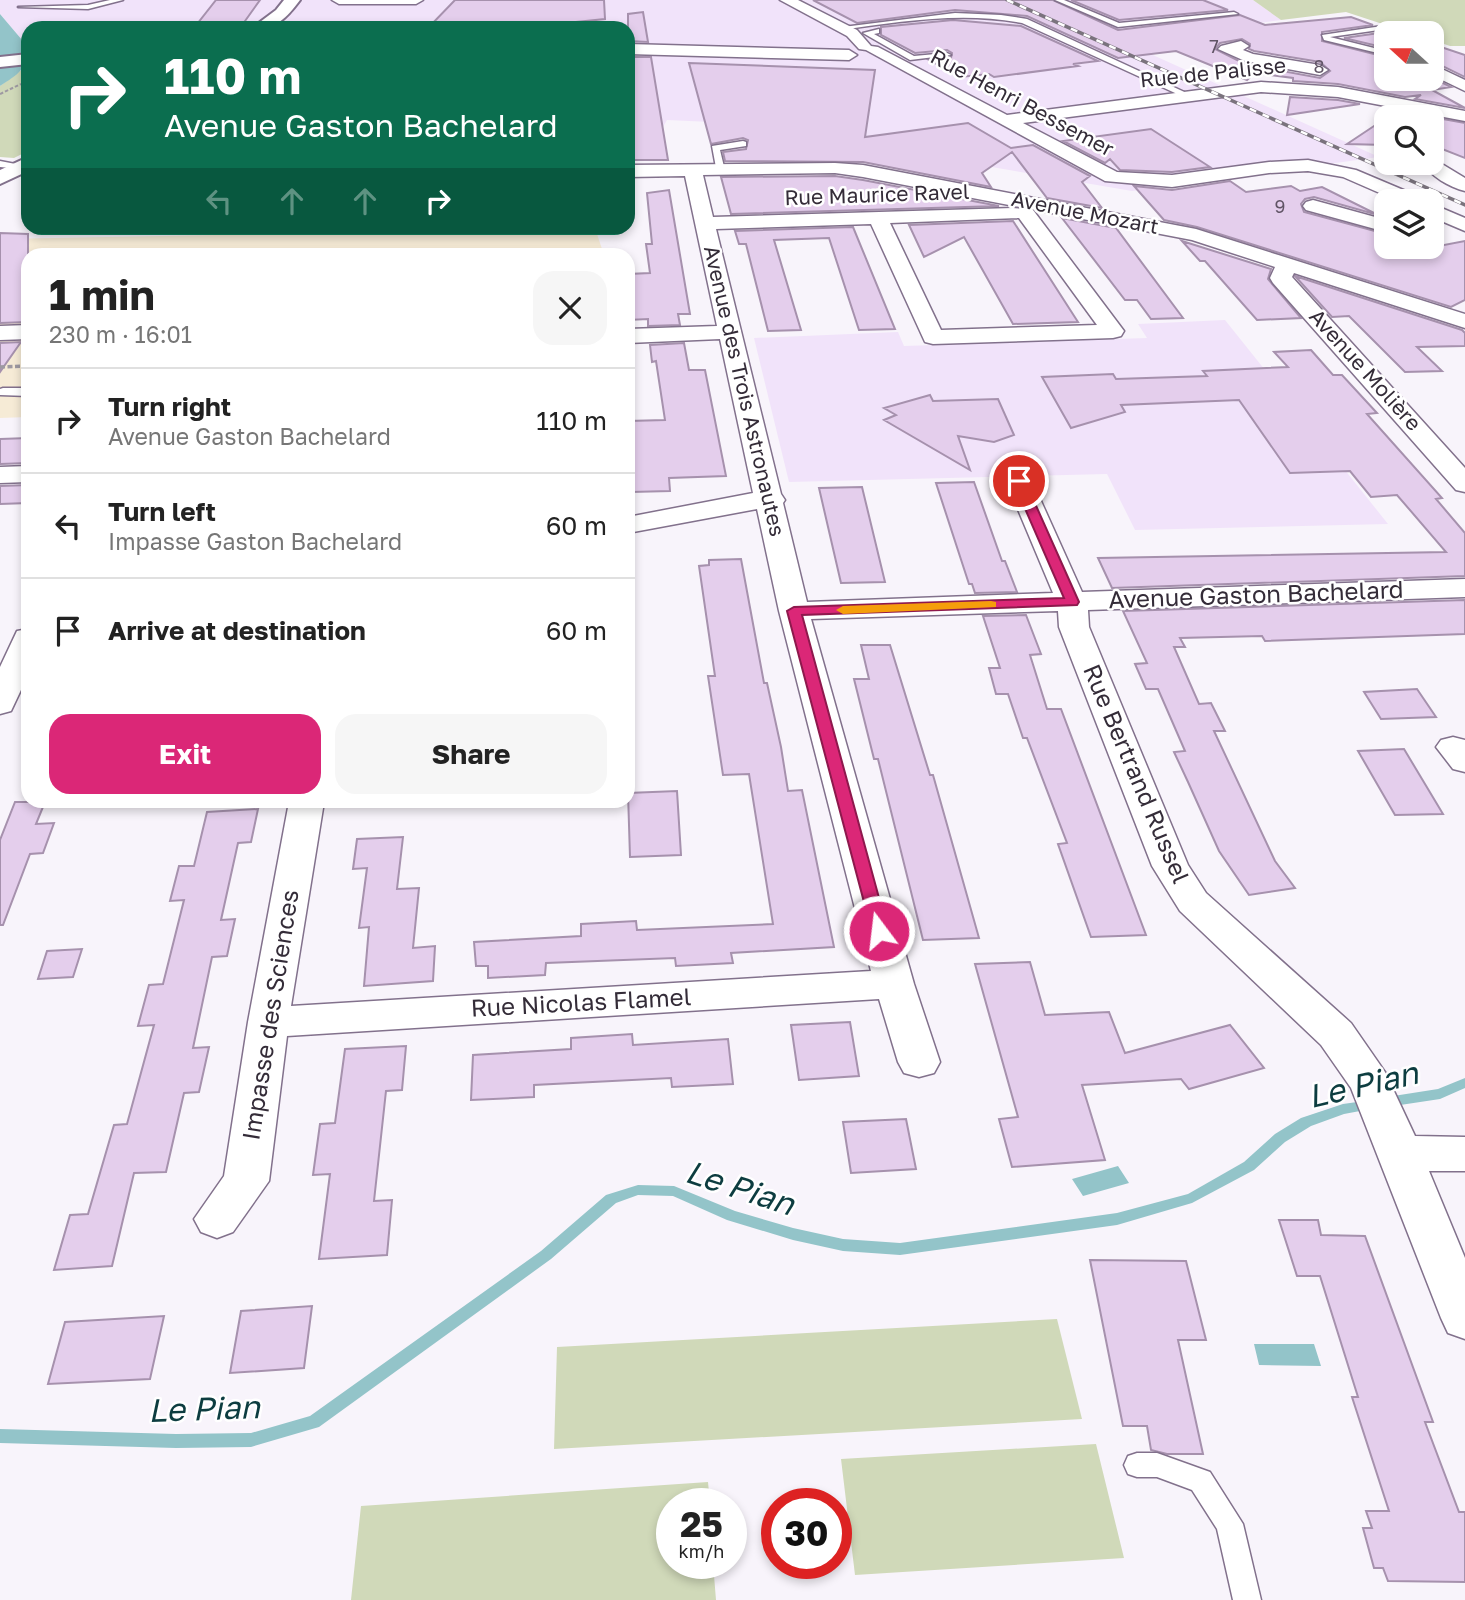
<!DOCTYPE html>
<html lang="en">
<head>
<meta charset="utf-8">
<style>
	:root { --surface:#fff; --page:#f6f6f6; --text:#222; --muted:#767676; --line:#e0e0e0; --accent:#db2777 }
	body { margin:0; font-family:"Golos Text",sans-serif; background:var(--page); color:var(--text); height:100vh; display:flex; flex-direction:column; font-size:26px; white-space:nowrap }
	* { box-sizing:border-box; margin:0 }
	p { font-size:23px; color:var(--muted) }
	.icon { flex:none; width:38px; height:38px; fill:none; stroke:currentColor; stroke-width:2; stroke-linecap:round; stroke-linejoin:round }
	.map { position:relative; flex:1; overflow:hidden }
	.side { position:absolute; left:21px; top:248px; width:614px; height:560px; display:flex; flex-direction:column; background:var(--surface); border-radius:21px; box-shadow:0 4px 10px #0003 }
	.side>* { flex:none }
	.guide { position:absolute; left:21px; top:21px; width:614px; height:214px; border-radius:21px; box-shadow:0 4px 10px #0003; background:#0b6e4f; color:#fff; overflow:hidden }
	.needle { width:46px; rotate:291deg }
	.tools { position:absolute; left:1374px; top:21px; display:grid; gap:14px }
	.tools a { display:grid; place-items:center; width:70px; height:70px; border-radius:14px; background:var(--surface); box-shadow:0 4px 10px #0003; font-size:35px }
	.speed { position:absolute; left:656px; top:1488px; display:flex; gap:14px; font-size:35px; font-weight:700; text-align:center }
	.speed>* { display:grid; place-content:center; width:91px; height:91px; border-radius:50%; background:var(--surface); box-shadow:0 4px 10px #0003; line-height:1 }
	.speed small { font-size:18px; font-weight:400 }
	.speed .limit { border:10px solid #d22; background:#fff; color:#111 }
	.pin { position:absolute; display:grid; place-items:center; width:60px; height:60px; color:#fff; margin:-30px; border:4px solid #fff; border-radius:50%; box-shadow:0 2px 7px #0007 }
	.me { position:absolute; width:77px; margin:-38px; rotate:345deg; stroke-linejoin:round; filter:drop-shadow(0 0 5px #0008) }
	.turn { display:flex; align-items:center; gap:24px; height:147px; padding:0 28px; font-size:32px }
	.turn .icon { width:91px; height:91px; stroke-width:2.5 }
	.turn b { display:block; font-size:49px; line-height:60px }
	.lanes { display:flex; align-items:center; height:66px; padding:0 28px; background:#0003; justify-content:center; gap:35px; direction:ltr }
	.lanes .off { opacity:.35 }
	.round { display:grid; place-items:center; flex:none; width:74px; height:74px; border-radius:21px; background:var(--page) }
	.head { display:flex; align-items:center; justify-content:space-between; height:119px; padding:0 28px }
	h1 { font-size:42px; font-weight:700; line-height:52px }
	.action { display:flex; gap:14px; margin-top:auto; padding:14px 28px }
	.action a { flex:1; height:80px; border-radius:21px; background:var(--accent); color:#fff; font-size:28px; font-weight:700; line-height:80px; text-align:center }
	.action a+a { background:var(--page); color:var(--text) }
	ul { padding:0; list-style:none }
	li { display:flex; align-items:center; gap:21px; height:105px; padding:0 28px; border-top:2px solid var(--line) }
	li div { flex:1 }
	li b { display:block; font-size:26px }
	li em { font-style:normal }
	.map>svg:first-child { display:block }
	.commercial { fill:#f6ebd6 }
	.built { fill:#f1e3fa }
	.green { fill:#d0d9b9 }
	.water { fill:#93c4c9 }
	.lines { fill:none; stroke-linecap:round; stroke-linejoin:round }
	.stream { fill:#93c4c9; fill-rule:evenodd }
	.building { fill:#e4ceec; stroke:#a691ad; stroke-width:2; fill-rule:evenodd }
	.service-casing { stroke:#82718c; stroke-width:3 }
	.minor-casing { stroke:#82718c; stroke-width:3 }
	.tertiary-casing { stroke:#82718c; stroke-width:4 }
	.path-far1 { stroke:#9e99a2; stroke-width:2; stroke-dasharray:3.5 2; stroke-linecap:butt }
	.path { stroke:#9e99a2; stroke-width:3.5; stroke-dasharray:5 2.5; stroke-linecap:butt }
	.service { fill:#fff; fill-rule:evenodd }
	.minor { fill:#fff; fill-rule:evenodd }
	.tertiary { fill:#fff; fill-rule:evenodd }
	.rail-casing { stroke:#7a737d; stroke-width:3.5 }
	.rail { stroke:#fff; stroke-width:2.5; stroke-dasharray:7; stroke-linecap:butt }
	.route { fill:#db2777; stroke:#8e194d; stroke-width:2 }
	.slow { fill:#f59e0b }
	.labels { text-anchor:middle; stroke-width:5; stroke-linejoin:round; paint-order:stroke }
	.far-number-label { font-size:18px; fill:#605465 }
	.far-street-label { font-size:21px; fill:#342c38; stroke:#fff }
	.street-label { font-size:24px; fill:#342c38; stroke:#fff }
	.near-water-label { font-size:32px; font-style:italic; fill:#0d3d40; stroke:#fff }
</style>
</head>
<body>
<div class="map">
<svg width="1465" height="1600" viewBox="0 0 1465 1600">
	<rect width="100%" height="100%" fill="#f8f4fb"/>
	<path class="commercial" d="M595 228 604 255 28 256V417L0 418V239Z"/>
	<path class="built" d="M0 0H1253L1281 20 1124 42 1379 157 1132 191 733 123 667 120 652 146 628 145V28H28V47L0 14Z
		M1225 320 1388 524 1135 530 1107 474 789 482 754 338 898 332 904 346 1147 338 1138 324Z"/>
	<path class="green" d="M1253 0H1465V46H1450L1432 40V33H1410L1346 12 1281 20Z
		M28 65V151L14 158 0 157V86Z
		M1057 1319 1082 1419 554 1449 557 1347Z
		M1096 1444 1124 1558 855 1575 841 1459Z
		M708 1482 710 1503H672V1563H713L716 1600H351L361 1506Z"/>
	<path class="water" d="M0 14 28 47C28 69 17 75 0 86Z
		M1118 1166 1129 1183 1083 1196 1072 1179Z
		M1254 1344H1314L1321 1366 1259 1365Z"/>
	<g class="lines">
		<path class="stream" d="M1465 1078V1088L1440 1099 1387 1107 1382 1105 1381 1102 1382 1099 1387 1097 1438 1089Z
			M1371 1100 1376 1102 1377 1105 1376 1108 1344 1114 1311 1126 1285 1142 1254 1170 1192 1203 1117 1225 900 1255 843 1251 793 1240 727 1220 673 1196 638 1195 616 1203 551 1259 319 1427 251 1447 176 1448 0 1443V1429L176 1434 251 1433 310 1416 541 1251 606 1195 638 1185 674 1186 735 1211 793 1228 843 1239 900 1243 1117 1213 1188 1194 1244 1162 1275 1134 1301 1118 1343 1104Z"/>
	</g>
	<path class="building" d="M216 0H260L240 28H194Z
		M455 0H604L605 19 517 28H428Z
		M813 0H1053L1118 30 1240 15 1265 25 1351 17 1373 25 1322 32V41L1386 57V79H1432V72L1437 80 1451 87 1432 90 1465 108 1415 99 1421 95 1405 97 1338 84 1293 81V78L1255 73 1247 80 1176 51 1118 58 1027 16 955 10 857 23ZM1242 39 1250 44 1249 49 1254 51 1320 62 1330 71 1320 78 1245 64 1215 49 1220 43Z
		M1071 0H1203L1228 10 1119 20Z
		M643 12 648 42 628 41V14Z
		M953 20 1021 26 1098 61 1073 64 1078 66 994 77 989 74 960 77 929 60 951 58 952 53 947 50 915 53 881 35V27Z
		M1384 28 1398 33H1386V48L1344 38 1379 33Z
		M1432 44 1465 55V77L1432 61Z
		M628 57H651L668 160H628Z
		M689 63 875 70 865 137 968 123 1011 148 1033 145 1090 176 1082 182 1102 208 1047 198 1012 152 982 173 991 187 863 162 725 161 723 152 746 149 748 140 743 138 711 144Z
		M1290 97 1338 100 1360 104 1287 115Z
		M1432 117 1465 123V158L1432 145Z
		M1386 118V145L1347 144Z
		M1151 129 1210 167 1172 172 1120 170 1110 159 1105 163 1063 141Z
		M835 176 863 180 999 206 731 214 721 177Z
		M1230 181 1246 192 1291 186 1300 191 1322 187 1378 215 1314 197 1305 199 1301 204 1304 212 1386 234V247H1432V242L1439 246 1465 241V300L1451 307 1197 227 1164 220 1134 186 1172 190Z
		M669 190 690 314H678L680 325 648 326V319L628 320V274L650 273 646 244H652L647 193Z
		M1062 218 1116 228 1183 318 1151 319 1137 300H1125Z
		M1013 221 1078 322 1013 324 964 237 924 257 909 225Z
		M853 227 895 329 859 330 829 238 774 240 801 330 768 331 746 244H739L735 231Z
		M0 233 28 234V322L0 323Z
		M1182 241 1271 269 1268 279 1301 318 1257 320 1205 261H1200Z
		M1295 276 1462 330 1465 333V346L1417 347 1442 371 1405 372 1349 316 1332 317Z
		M21 342 0 372V343Z
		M684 343 689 370H705L726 476 669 478 670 491 631 492 628 421 665 420 656 361 652 362 650 345Z
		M1311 350 1333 375H1342L1377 413 1367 414 1442 498 1436 499 1465 533V576L1112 588 1098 558 1446 552 1397 495 1371 497 1350 471 1290 473 1239 400 1121 405 1125 412 1071 428 1042 377 1113 374 1116 379 1207 376 1203 371 1288 367 1274 352Z
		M930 395 933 401 998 399 1014 435 994 442 958 436 970 470 884 420 896 415 884 408Z
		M28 438V463L0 464V439Z
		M974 482 1002 561H1005L1017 592 975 593 972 584H969L936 483Z
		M28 485V503L0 504V486Z
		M862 487 885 582 841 583 819 488Z
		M741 559 764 683H767L781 747 788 791 802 790 834 947 731 953 733 963 676 966 675 958 546 963 545 975 488 978V966H476L474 942 581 936V924L636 921 637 930 773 924 749 774 723 775 708 676H715L699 566 709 565V560Z
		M1465 600V634L1265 641 1262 636 1180 638 1185 647H1174L1199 704 1211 703 1225 731H1214L1275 861 1295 888 1249 895 1219 851 1188 782 1174 752 1185 751 1158 689H1146L1135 664 1147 663 1123 611Z
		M1026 615 1041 654 1030 655 1047 709H1061L1146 935 1091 937 1058 844 1067 843 1027 738H1023L1008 694H996L989 668H1000L983 616Z
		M861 645H890L930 775H933L979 938 923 940 878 759H874L854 679H869Z
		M1417 689 1436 717 1381 719 1364 692Z
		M1404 749 1443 814 1395 815 1358 751Z
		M677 791 681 855 630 857 628 793Z
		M15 802H45L36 824 54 823 43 853 30 854 3 925H0V840Z
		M258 809 251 842 238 843 221 920 235 919 227 956 212 957 193 1048 209 1047 199 1092 184 1093 166 1172 134 1173 112 1266 54 1270 70 1215 88 1214 114 1125 127 1124 154 1025 138 1026 149 985 163 984 184 900 170 901 179 866H194L207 812Z
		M403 837 397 889 419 888 413 948 435 946 433 981 364 986 369 927 359 928 367 868 353 869 357 839Z
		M82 949 73 977 38 979 47 951Z
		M1030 962 1045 1015 1109 1012 1125 1053 1230 1025 1264 1068 1189 1089 1181 1079 1082 1085 1105 1160 1012 1167 999 1119 1018 1117 975 964Z
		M850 1022 859 1076 799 1080 791 1025Z
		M632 1034 633 1045 728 1039 733 1084 672 1087 671 1078 534 1085V1097L471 1100 473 1055 571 1049V1038Z
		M406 1046 402 1090 386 1091 374 1201 392 1200 387 1255 319 1259 330 1174 313 1175 320 1124 335 1123 345 1049Z
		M906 1119 916 1169 851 1173 843 1122Z
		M1279 1220H1318L1321 1235 1365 1236 1433 1422H1425L1459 1512H1465V1582L1388 1581 1383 1568H1374L1363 1528H1372L1366 1511H1389L1352 1397H1358L1320 1276H1297Z
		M1090 1260 1186 1261 1206 1340H1178L1203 1454H1167L1151 1450 1147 1426H1123Z
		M312 1306 304 1368 230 1373 241 1311Z
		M164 1316 150 1379 48 1384 65 1322Z"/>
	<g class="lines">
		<defs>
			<path id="service" d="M110 0H123L88 9 18 7 88 5Z
				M1055 0H1064L1119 23 1234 12 1238 14 1118 27Z
				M955 13 1001 15 1027 19 1193 96 1186 98 1022 23C960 11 900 22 839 30L835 28Z
				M1382 26 1379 30 1330 37 1386 51V55L1324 40 1322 35Z
				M879 29V33L874 34 914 56 947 53 951 55 910 60 863 33Z
				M1432 64 1447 73V77H1441L1432 69Z
				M743 141 746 142V146L720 150 725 171 717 173 712 146Z
				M0 161 26 166 21 169 0 167Z
				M28 388V396L0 395V389L3 388Z
				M1137 1453H1157L1210 1472 1243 1524 1261 1600H1233L1217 1529 1192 1490 1157 1477H1137L1128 1474 1124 1465 1128 1456Z"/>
			<path id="minor" d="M332 0H423L416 4H339Z
				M780 0H798L857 30 871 46 878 47 1007 115 1261 82 1338 87 1465 111V121L1338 97 1261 92 1023 123 1117 172 1172 175 1269 162 1308 160 1356 170 1420 197 1423 201H1398L1343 177 1308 171 1269 173 1172 187 1105 181 866 50 859 49 847 36Z
				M1241 41 1249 46 1243 50 1253 54 1320 65 1328 70 1320 75 1245 61 1218 49 1221 46Z
				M628 44 849 50 857 55 849 60 628 54Z
				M1444 70 1465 80V91L1438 78 1436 75Z
				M1432 158 1465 178V191C1449 187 1431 176 1422 163H1432Z
				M835 163 863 165 1196 229 1465 314V328L1294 273 1292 277 1465 468V492L1456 490 1273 283 1270 278 1275 267 1192 240 863 177 835 173 703 175 713 217 1013 208 1033 210 1124 331 1121 336 1113 338 933 344 925 342 871 224 716 229 781 494 785 500 783 503 807 602 1053 593 1006 481 1010 475 1019 473 1028 475 1032 481 1082 592 1465 579V597L1088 610 1089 627 1188 865 1206 893 1351 1023 1385 1072 1415 1136 1465 1137V1171H1429L1465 1258V1339L1448 1333 1441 1318 1351 1088 1321 1045 1180 911 1152 866 1059 627 1058 611 811 619 914 984 940 1062 934 1073 919 1077 904 1073 898 1062 879 999 287 1036 269 1181 233 1232 217 1238 201 1232 194 1219 224 1176 248 1022 289 802H324L291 1006 871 971 779 611 757 509 628 533V517L753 493 720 339 628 343V329L717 326 685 176 628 177V165ZM1019 218 1097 325 941 330 890 223Z
				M1313 200 1386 220V232L1306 210 1303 206 1306 202Z
				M1432 204 1465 218V231L1432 217Z
				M28 325V339L0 340V326Z
				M28 466V482L0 483V467Z
				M28 629V675L11 711 0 714V667L17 631Z
				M1453 737 1465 740V772L1453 769 1436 747 1441 740Z"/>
			<path id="tertiary" d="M284 0H300C285 20 277 28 252 28L276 10Z
				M28 54V64L0 67V57Z
				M28 157V171L0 184V170Z"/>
		</defs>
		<use href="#service" class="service-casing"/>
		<use href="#minor" class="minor-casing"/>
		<use href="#tertiary" class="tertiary-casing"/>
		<path class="path-far1" d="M0 94 21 84"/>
		<path class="path" d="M0 367 28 366"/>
		<use href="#service" class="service"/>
		<use href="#minor" class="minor"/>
		<use href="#tertiary" class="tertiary"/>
		<defs>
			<path id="rail" d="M1007 0 1465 205"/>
		</defs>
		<use href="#rail" class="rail-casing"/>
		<use href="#rail" class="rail"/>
	</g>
	<path class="route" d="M1019 477 1025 481 1079 602 1077 605 802 615 888 931 879 937 873 936 787 611 794 607 1064 598 1013 481Z"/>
	<path class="slow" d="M991 601 996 602V607L843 614 836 610 843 606Z"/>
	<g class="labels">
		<g class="far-number-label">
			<text x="1214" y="53">7</text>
			<text x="1319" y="73">8</text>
			<text x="1280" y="213">9</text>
		</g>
		<g class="far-street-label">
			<text transform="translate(1213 73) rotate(-6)" y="7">Rue de Palisse</text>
			<text transform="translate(1022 103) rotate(28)" y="7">Rue Henri Bessemer</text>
			<text transform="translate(877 195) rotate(-2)" y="7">Rue Maurice Ravel</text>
			<text transform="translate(1085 213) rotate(11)" y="7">Avenue Mozart</text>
			<text transform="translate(1365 370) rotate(48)" y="7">Avenue Molière</text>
			<text transform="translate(744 391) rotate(77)" y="7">Avenue des Trois Astronautes</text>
		</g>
		<g class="street-label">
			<text transform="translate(1256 595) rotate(-2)" y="8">Avenue Gaston Bachelard</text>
			<text transform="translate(1136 774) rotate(67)" y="8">Rue Bertrand Russel</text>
			<text transform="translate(581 1003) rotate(-3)" y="8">Rue Nicolas Flamel</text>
			<text transform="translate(271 1015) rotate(-81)" y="8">Impasse des Sciences</text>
		</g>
		<g class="near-water-label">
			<text transform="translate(1363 1085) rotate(-13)" y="11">Le Pian</text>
			<text transform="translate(740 1188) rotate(18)" y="11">Le Pian</text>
			<text transform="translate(204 1409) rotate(-2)" y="11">Le Pian</text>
		</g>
	</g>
</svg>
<div class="tools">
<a><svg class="needle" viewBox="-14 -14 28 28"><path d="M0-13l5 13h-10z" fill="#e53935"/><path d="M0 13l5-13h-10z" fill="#767676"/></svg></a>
<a><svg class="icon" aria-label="search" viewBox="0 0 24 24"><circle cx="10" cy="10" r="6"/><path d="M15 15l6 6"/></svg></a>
<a><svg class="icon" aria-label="layers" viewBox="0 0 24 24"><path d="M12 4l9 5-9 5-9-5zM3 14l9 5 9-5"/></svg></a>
</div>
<div class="speed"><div>25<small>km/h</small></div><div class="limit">30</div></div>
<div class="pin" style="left:1019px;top:481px;background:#d93025"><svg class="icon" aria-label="arrive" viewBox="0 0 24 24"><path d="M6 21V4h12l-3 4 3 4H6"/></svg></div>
<svg class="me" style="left:879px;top:931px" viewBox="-20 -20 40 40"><circle r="17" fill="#db2777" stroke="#fff" stroke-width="3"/><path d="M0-11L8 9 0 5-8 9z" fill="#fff"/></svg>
<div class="guide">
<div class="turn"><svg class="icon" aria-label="right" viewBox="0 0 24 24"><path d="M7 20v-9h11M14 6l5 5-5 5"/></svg><div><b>110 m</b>Avenue Gaston Bachelard</div></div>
<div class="lanes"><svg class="icon off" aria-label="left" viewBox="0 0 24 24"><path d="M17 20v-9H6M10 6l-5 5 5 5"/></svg><svg class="icon off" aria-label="ahead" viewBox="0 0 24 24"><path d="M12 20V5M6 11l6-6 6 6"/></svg><svg class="icon off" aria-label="ahead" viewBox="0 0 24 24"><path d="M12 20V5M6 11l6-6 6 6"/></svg><svg class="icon" aria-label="right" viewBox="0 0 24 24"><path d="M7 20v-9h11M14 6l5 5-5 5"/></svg></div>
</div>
<section class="side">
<div class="head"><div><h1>1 min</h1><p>230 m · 16:01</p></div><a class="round"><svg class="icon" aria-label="close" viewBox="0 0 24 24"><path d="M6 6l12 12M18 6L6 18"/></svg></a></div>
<ul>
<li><svg class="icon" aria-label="right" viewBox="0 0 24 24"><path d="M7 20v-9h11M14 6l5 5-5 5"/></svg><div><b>Turn right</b><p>Avenue Gaston Bachelard</p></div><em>110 m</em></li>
<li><svg class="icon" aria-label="left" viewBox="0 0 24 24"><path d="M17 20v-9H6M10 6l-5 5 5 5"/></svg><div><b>Turn left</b><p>Impasse Gaston Bachelard</p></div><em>60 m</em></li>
<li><svg class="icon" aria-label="arrive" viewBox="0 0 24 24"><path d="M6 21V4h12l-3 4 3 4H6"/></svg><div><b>Arrive at destination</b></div><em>60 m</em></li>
</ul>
<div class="action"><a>Exit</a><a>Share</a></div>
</section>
</div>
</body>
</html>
